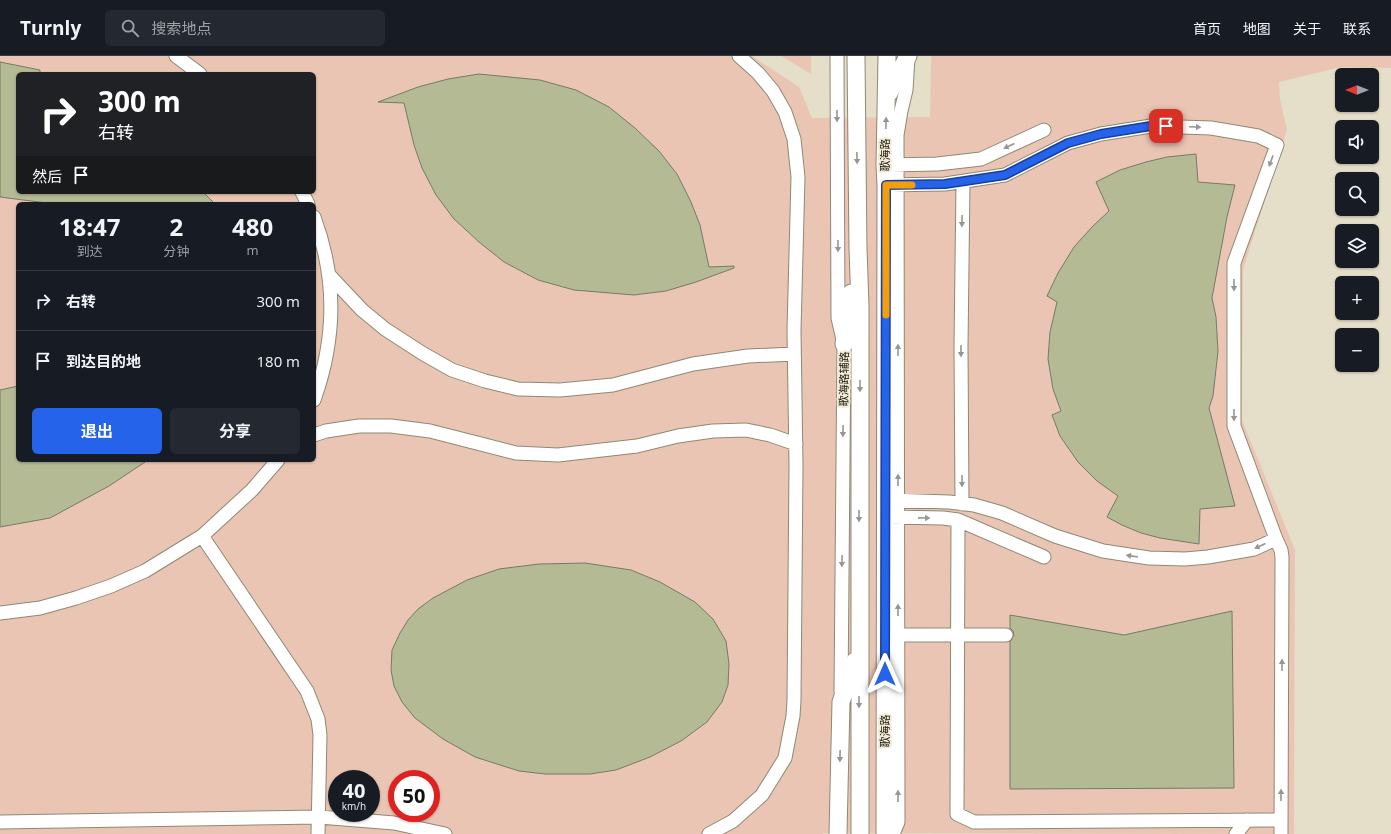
<!DOCTYPE html>
<html lang="zh">
<head>
<meta charset="utf-8">
<style>
	:root { --surface:#171b24; --page:#242831; --text:#f1f3f6; --muted:#9ea1a6; --line:#363941; --accent:#2563eb }
	body { margin:0; font-family:"Open Sans","Noto Sans SC",sans-serif; background:var(--page); color:var(--text); height:100vh; display:flex; flex-direction:column; font-size:15px; white-space:nowrap }
	* { box-sizing:border-box; margin:0 }
	p { font-size:13px; color:var(--muted) }
	.icon { flex:none; width:22px; height:22px; fill:none; stroke:currentColor; stroke-width:2; stroke-linecap:round; stroke-linejoin:round }
	.map { position:relative; flex:1; overflow:hidden }
	.details { position:absolute; left:16px; top:146px; width:300px; height:260px; display:flex; flex-direction:column; background:var(--surface); border-radius:6px; box-shadow:0 1px 3px #0004 }
	.details>* { flex:none }
	.hud { position:absolute; left:16px; top:16px; width:300px; height:122px; border-radius:6px; box-shadow:0 1px 3px #0004; background:#202124; color:#fff; overflow:hidden }
	.needle { width:26px; rotate:270deg }
	.controls { position:absolute; left:1335px; top:12px; display:grid; gap:8px }
	.controls a { display:grid; place-items:center; width:44px; height:44px; border-radius:6px; background:var(--surface); box-shadow:0 1px 3px #0004; font-size:20px }
	.speed { position:absolute; left:328px; top:714px; display:flex; gap:8px; font-size:20px; font-weight:700; text-align:center }
	.speed>* { display:grid; place-content:center; width:52px; height:52px; border-radius:50%; background:var(--surface); box-shadow:0 1px 3px #0004; line-height:1 }
	.speed small { font-size:10px; font-weight:400 }
	.speed .limit { border:6px solid #d22; background:#fff; color:#111 }
	.pin { position:absolute; display:grid; place-items:center; width:34px; height:34px; color:#fff; margin:-17px; border-radius:8px; box-shadow:0 2px 6px #0006 }
	.me { position:absolute; width:44px; margin:-22px; rotate:0deg; stroke-linejoin:round; filter:drop-shadow(0 0 3px #0008) }
	.turn { display:flex; align-items:center; gap:14px; height:84px; padding:0 16px; font-size:18px }
	.turn .icon { width:52px; height:52px; stroke-width:2.5 }
	.turn b { display:block; font-size:28px; line-height:34px }
	.then { display:flex; align-items:center; height:38px; padding:0 16px; background:#0003; gap:8px; font-size:15px }
	.eta { display:flex; justify-content:space-evenly; align-items:center; height:68px; text-align:center }
	.eta b { font-size:24px; font-weight:700; line-height:28px }
	.cta { display:flex; gap:8px; margin-top:auto; padding:8px 16px }
	.cta a { flex:1; height:46px; border-radius:6px; background:var(--accent); color:#fff; font-size:16px; font-weight:700; line-height:46px; text-align:center }
	.cta a+a { background:var(--page); color:var(--text) }
	ul { padding:0; list-style:none }
	li { display:flex; align-items:center; gap:12px; height:60px; padding:0 16px; border-top:1px solid var(--line) }
	li div { flex:1 }
	li b { display:block; font-size:15px }
	li em { font-style:normal }
	header { display:flex; align-items:center; gap:24px; box-sizing:border-box; height:56px; padding:0 20px; background:var(--surface); border-bottom:1px solid var(--line) }
	header strong { font-size:19px }
	nav { display:flex; gap:22px; margin-inline-start:auto; font-size:14px }
	.search { width:280px; height:36px; background:var(--page); display:flex; align-items:center; gap:10px; box-sizing:border-box; padding:0 14px; border-radius:6px; color:var(--muted); font-size:15px }
	.map>svg:first-child { display:block }
	.green { fill:#ebc5b4; fill-rule:evenodd }
	.building { fill:#b3ba94; stroke:#767a67 }
	.lines { fill:none; stroke-linecap:round; stroke-linejoin:round }
	.minor-casing { stroke:#8e8875; stroke-width:15 }
	.major-casing { stroke:#8e8875; stroke-width:19 }
	.minor { stroke:#fff; stroke-width:13 }
	.major { stroke:#fff; stroke-width:17 }
	.oneway { fill:#979693 }
	.route-casing { stroke:#184099; stroke-width:10 }
	.route { stroke:#2563eb; stroke-width:7 }
	.slow { stroke:#f59e0b; stroke-width:7 }
	.labels { text-anchor:middle; stroke-width:4; stroke-linejoin:round; paint-order:stroke }
	.street-label { font-size:11px; fill:#17150e; stroke:#f2ecd7 }
</style>
</head>
<body>
<header>
<strong>Turnly</strong>
<div class="search"><svg class="icon" aria-label="search" viewBox="0 0 24 24"><circle cx="10" cy="10" r="6"/><path d="M15 15l6 6"/></svg>搜索地点</div>
<nav><a>首页</a><a>地图</a><a>关于</a><a>联系</a></nav>
</header>
<div class="map">
<svg width="1391" height="778" viewBox="0 0 1391 778">
	<rect width="100%" height="100%" fill="#e5dfca"/>
	<path class="green" d="M0 0H752L799 31 812 62 930 61 931 0H1391V12L1341 11 1279 26 1280 43 1287 74 1243 214 1242 364 1295 494 1294 778 824 777 823 778H0ZM18 18H314V136H18ZM18 148H314V404H18ZM337 723H371V757H337ZM397 723H431V757H397Z
		M781 0H811V18Z"/>
	<path class="building" d="M0 6 40 14V18H18V136H203L215 148H54L0 141Z
		M479 18 540 24 576 34 609 51 635 72 659 95 677 118 691 146 700 169 709 211 734 210V212L696 226 666 235 634 239 574 234 538 224 504 206 479 186 454 163 436 139 422 112 414 89 404 47 378 46 418 31 448 23Z
		M1196 98 1198 126 1235 129 1227 161 1212 242 1216 261 1218 295 1213 340 1209 352 1235 450 1200 453 1199 488 1160 482 1141 477 1122 469 1107 461 1118 440 1097 425 1078 406 1060 380 1052 359 1061 355 1053 333 1048 303 1050 276 1057 246 1047 240 1058 217 1074 191 1092 171 1109 155 1096 126 1120 114 1146 106 1167 101Z
		M18 330V404H148L109 430 50 462 0 471V334Z
		M585 507 631 514 660 526 695 546 713 563 726 585 729 608 728 629 722 646 707 666 681 685 650 701 616 714 590 718H545L519 715 475 701 443 683 415 662 402 646 394 630 391 614 392 594 400 577 408 564 418 553 433 542 467 524 499 513 539 508Z
		M1232 555 1234 732 1010 733V586L1014 579 1013 575 1010 572V559L1124 579Z"/>
	<g class="lines">
		<defs>
			<path id="minor" d="M176 0 200 18
				M837 0 838 262 844 288 841 636
				M889 109 937 108 981 103 1044 74
				M886 129 945 128 1005 119 1068 87 1101 78 1151 70 1211 72 1258 80 1277 89 1234 207V370L1276 483
				M302 136 308 148
				M314 161C337 223 336 282 314 344
				M330 220 362 254 385 273 422 297 452 314 485 325 518 333 560 334 613 329 693 308 748 300 794 298
				M314 379 326 375 359 370H391L430 375 516 397 558 399 637 390 678 380 713 375 746 374 770 379 796 388
				M889 444 949 446 974 449 1002 457 1055 480 1103 495 1149 502 1185 503 1208 501 1254 493 1276 483 1281 494 1282 501 1281 778
				M962 448 961 290 963 126
				M891 461 943 462 958 464 1044 501
				M958 464 957 758 974 766 1281 764
				M202 480 307 635 318 663 320 679 318 778
				M0 557 40 552 76 542 111 530 145 515 202 480 252 434 278 404
				M898 579H1006
				M0 766 319 761 394 767 445 778
				M709 778 733 765 762 739 785 702 793 660 794 644 796 410 794 274 798 121 794 83 785 56 773 35 758 17 739 0
				M893 778 898 766 897 79 901 55 906 34 908 2
				M1236 778 1247 764"/>
			<path id="major" d="M856 0 858 192 860 250V778
				M889 37 908 0
				M844 288 851 237
				M838 778 841 646 855 605
				M885 778 886 129 885 109 887 0"/>
		</defs>
		<use href="#minor" class="minor-casing"/>
		<use href="#major" class="major-casing"/>
		<use href="#minor" class="minor"/>
		<use href="#major" class="major"/>
	</g>
	<defs><path id="oneway-solid" d="M-6-.8H1V-3.2L6.5 0L1 3.2V.8H-6Z"/></defs>
	<g class="oneway">
		<use href="#oneway-solid" transform="translate(837 60) rotate(90)"/>
		<use href="#oneway-solid" transform="translate(886 67) rotate(-89)"/>
		<use href="#oneway-solid" transform="translate(1195 71) rotate(2)"/>
		<use href="#oneway-solid" transform="translate(1009 90) rotate(155)"/>
		<use href="#oneway-solid" transform="translate(857 102) rotate(89)"/>
		<use href="#oneway-solid" transform="translate(1271 105) rotate(110)"/>
		<use href="#oneway-solid" transform="translate(962 165) rotate(91)"/>
		<use href="#oneway-solid" transform="translate(838 190) rotate(90)"/>
		<use href="#oneway-solid" transform="translate(1234 229) rotate(90)"/>
		<use href="#oneway-solid" transform="translate(898 294) rotate(-90)"/>
		<use href="#oneway-solid" transform="translate(961 295) rotate(90)"/>
		<use href="#oneway-solid" transform="translate(860 330) rotate(90)"/>
		<use href="#oneway-solid" transform="translate(1234 359) rotate(90)"/>
		<use href="#oneway-solid" transform="translate(843 375) rotate(91)"/>
		<use href="#oneway-solid" transform="translate(898 424) rotate(-90)"/>
		<use href="#oneway-solid" transform="translate(962 425) rotate(90)"/>
		<use href="#oneway-solid" transform="translate(859 460) rotate(90)"/>
		<use href="#oneway-solid" transform="translate(924 462) rotate(1)"/>
		<use href="#oneway-solid" transform="translate(1260 490) rotate(156)"/>
		<use href="#oneway-solid" transform="translate(1132 500) rotate(-171)"/>
		<use href="#oneway-solid" transform="translate(842 505) rotate(91)"/>
		<use href="#oneway-solid" transform="translate(898 554) rotate(-90)"/>
		<use href="#oneway-solid" transform="translate(1282 609) rotate(-90)"/>
		<use href="#oneway-solid" transform="translate(859 646) rotate(90)"/>
		<use href="#oneway-solid" transform="translate(840 700) rotate(91)"/>
		<use href="#oneway-solid" transform="translate(1281 739) rotate(-90)"/>
		<use href="#oneway-solid" transform="translate(898 740) rotate(-90)"/>
	</g>
	<g class="lines">
		<defs>
			<path id="route" d="M885 618 886 129 945 128 1005 119 1068 87 1101 78 1151 70H1166"/>
		</defs>
		<use href="#route" class="route-casing"/>
		<use href="#route" class="route"/>
		<path class="slow" d="M886 259V129H912"/>
	</g>
	<g class="labels">
		<g class="street-label">
			<text transform="translate(885 99) rotate(-90)" y="4">歌海路</text>
			<text transform="translate(844 323) rotate(-89)" y="4">歌海路辅路</text>
			<text transform="translate(885 675) rotate(-90)" y="4">歌海路</text>
		</g>
	</g>
</svg>
<div class="controls">
<a><svg class="needle" viewBox="-14 -14 28 28"><path d="M0-13l5 13h-10z" fill="#e53935"/><path d="M0 13l5-13h-10z" fill="#9ea1a6"/></svg></a>
<a><svg class="icon" aria-label="sound" viewBox="0 0 24 24"><path d="M4 9h4l5-4v14l-5-4H4zM17 9q2 3 0 6"/></svg></a>
<a><svg class="icon" aria-label="search" viewBox="0 0 24 24"><circle cx="10" cy="10" r="6"/><path d="M15 15l6 6"/></svg></a>
<a><svg class="icon" aria-label="layers" viewBox="0 0 24 24"><path d="M12 4l9 5-9 5-9-5zM3 14l9 5 9-5"/></svg></a>
<a>+</a>
<a>−</a>
</div>
<div class="speed"><div>40<small>km/h</small></div><div class="limit">50</div></div>
<div class="pin" style="left:1166px;top:70px;background:#d93025"><svg class="icon" aria-label="arrive" viewBox="0 0 24 24"><path d="M6 21V4h12l-3 4 3 4H6"/></svg></div>
<svg class="me" style="left:885px;top:618px" viewBox="-20 -20 40 40"><path d="M0-17L14 15 0 8-14 15z" fill="#2563eb" stroke="#fff" stroke-width="4"/></svg>
<div class="hud">
<div class="turn"><svg class="icon" aria-label="right" viewBox="0 0 24 24"><path d="M7 20v-9h11M14 6l5 5-5 5"/></svg><div><b>300 m</b>右转</div></div>
<div class="then">然后<svg class="icon" aria-label="arrive" viewBox="0 0 24 24"><path d="M6 21V4h12l-3 4 3 4H6"/></svg></div>
</div>
<section class="details">
<div class="eta">
<div><b>18:47</b><p>到达</p></div>
<div><b>2</b><p>分钟</p></div>
<div><b>480</b><p>m</p></div>
</div>
<ul>
<li><svg class="icon" aria-label="right" viewBox="0 0 24 24"><path d="M7 20v-9h11M14 6l5 5-5 5"/></svg><div><b>右转</b></div><em>300 m</em></li>
<li><svg class="icon" aria-label="arrive" viewBox="0 0 24 24"><path d="M6 21V4h12l-3 4 3 4H6"/></svg><div><b>到达目的地</b></div><em>180 m</em></li>
</ul>
<div class="cta"><a>退出</a><a>分享</a></div>
</section>
</div>
</body>
</html>
